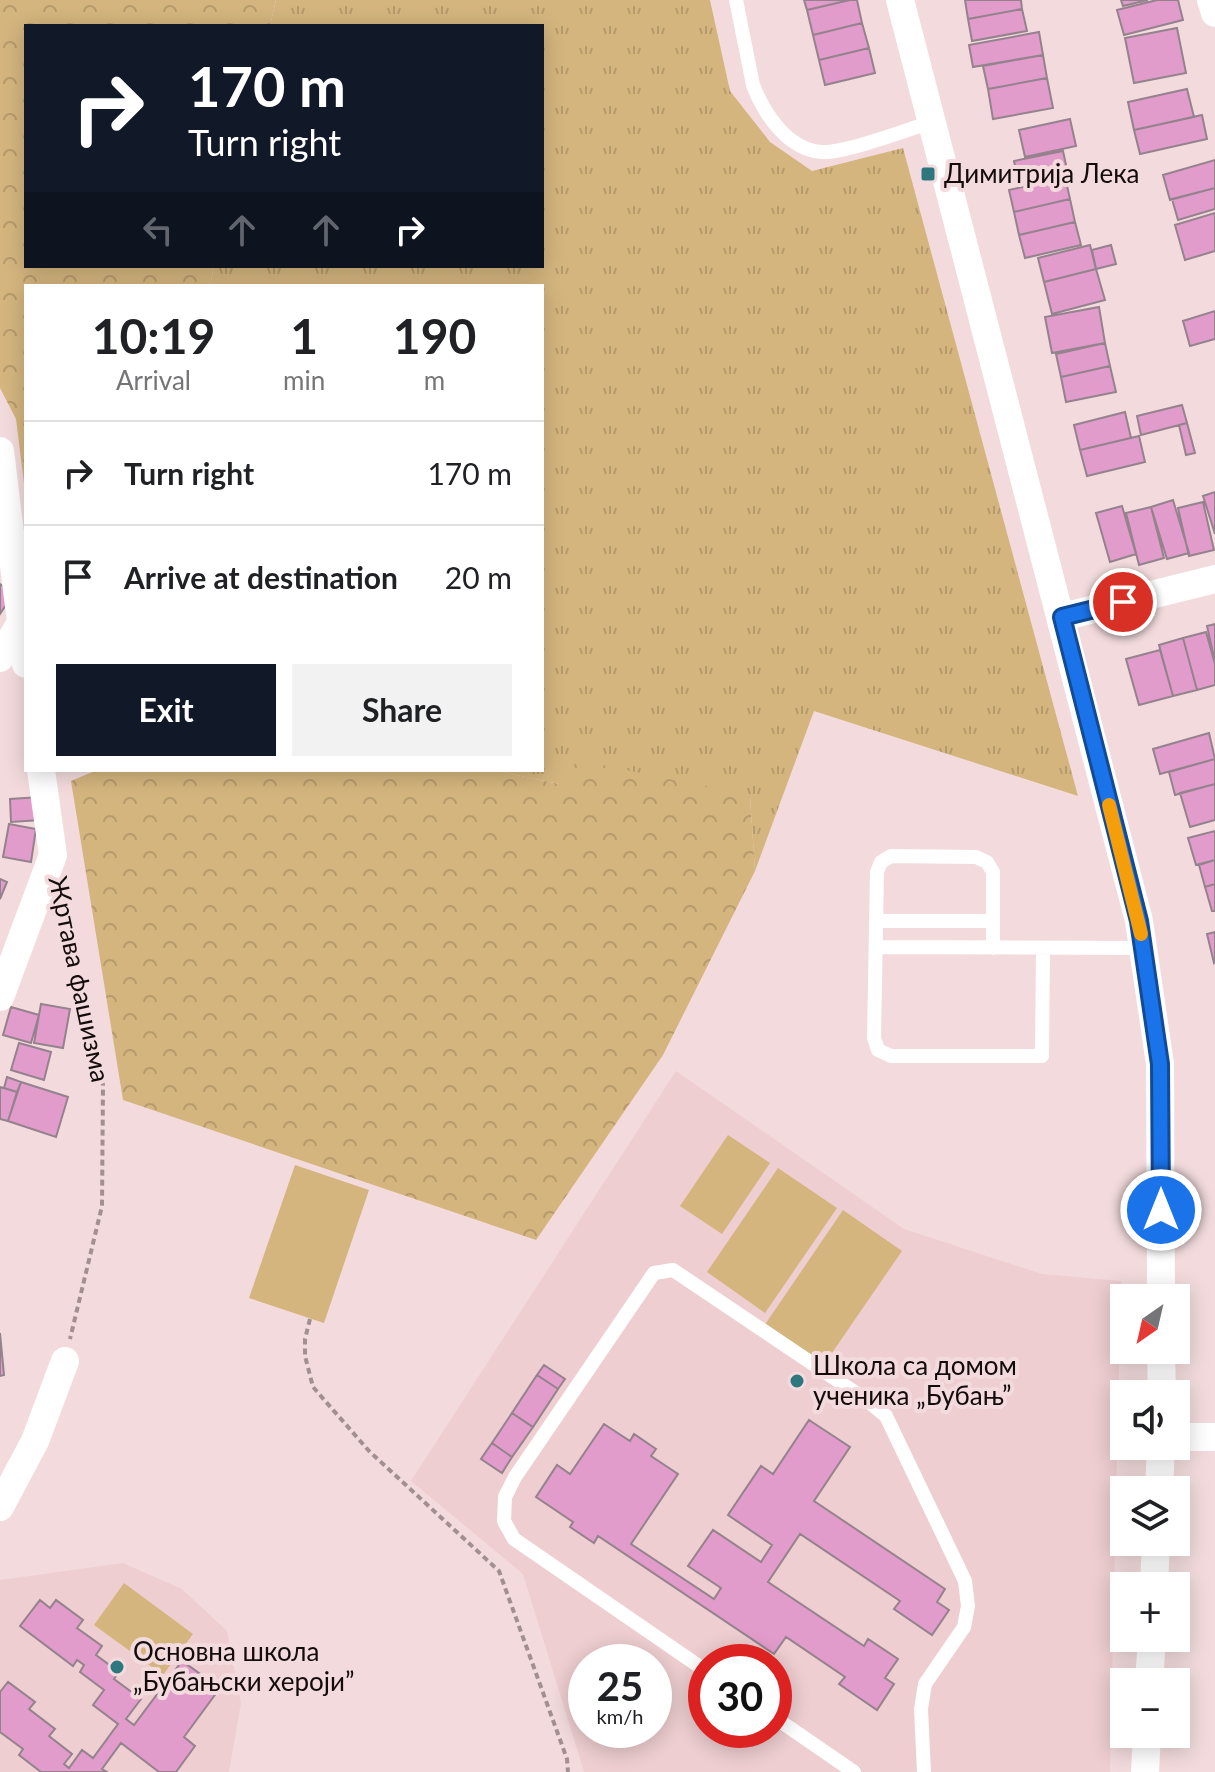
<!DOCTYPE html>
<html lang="en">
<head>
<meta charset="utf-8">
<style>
	:root { --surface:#fff; --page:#f2f2f2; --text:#202124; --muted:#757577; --line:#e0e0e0; --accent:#111827 }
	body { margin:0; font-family:Lato,sans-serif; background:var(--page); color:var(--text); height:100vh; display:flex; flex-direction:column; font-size:30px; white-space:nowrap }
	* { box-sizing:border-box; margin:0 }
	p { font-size:26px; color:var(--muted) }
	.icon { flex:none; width:44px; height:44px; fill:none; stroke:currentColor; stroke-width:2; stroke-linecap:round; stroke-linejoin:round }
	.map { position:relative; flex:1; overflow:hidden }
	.details { position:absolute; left:24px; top:284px; width:520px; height:488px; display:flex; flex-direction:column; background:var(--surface); border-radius:0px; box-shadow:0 4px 20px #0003 }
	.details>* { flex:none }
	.banner { position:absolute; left:24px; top:24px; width:520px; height:244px; border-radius:0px; box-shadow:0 4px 20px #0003; background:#111827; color:#fff; overflow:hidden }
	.needle { width:52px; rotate:214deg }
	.tools { position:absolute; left:1110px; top:1284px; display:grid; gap:16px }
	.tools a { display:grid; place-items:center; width:80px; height:80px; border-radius:0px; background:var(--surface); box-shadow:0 4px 20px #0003; font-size:40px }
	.speed { position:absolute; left:568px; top:1644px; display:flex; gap:16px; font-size:40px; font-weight:700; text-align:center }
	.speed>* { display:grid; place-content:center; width:104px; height:104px; border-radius:50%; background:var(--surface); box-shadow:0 4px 20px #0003; line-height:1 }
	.speed small { font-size:20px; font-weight:400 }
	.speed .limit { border:12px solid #d22; background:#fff; color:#111 }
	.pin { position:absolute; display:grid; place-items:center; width:68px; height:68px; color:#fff; margin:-34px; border:4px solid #fff; border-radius:50%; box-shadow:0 2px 8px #0007 }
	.me { position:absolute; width:88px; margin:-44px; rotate:0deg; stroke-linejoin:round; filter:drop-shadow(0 0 6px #0008) }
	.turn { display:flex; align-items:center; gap:28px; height:168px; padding:0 32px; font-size:36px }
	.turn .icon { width:104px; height:104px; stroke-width:2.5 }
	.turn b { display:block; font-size:56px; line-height:68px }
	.lanes { display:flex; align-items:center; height:76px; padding:0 32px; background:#0003; justify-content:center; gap:40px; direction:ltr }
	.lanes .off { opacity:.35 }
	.eta { display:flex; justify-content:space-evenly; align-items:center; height:136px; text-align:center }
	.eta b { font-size:48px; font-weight:700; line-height:56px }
	.button { display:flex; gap:16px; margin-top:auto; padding:16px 32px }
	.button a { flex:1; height:92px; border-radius:0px; background:var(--accent); color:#fff; font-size:32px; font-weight:700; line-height:92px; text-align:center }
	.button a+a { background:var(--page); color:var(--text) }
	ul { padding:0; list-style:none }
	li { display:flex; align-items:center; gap:24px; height:104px; padding:0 32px; border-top:2px solid var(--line) }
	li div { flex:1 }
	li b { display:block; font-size:30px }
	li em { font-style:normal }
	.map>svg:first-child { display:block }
	.built { fill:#eeced0; fill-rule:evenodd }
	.grass { fill:url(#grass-tufts) }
	.forest { fill:url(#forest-crowns) }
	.pitch { fill:#d4b57e }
	.building { fill:#e29ccb; stroke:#94828d; stroke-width:2 }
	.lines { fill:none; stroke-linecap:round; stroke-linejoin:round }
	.path { stroke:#a28f91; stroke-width:4; stroke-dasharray:6 4; stroke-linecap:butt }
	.service { stroke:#fff; stroke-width:14 }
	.minor { stroke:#fff; stroke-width:28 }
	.route-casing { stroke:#114b97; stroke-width:20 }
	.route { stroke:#1a73e8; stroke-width:14 }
	.slow { stroke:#f59e0b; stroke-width:14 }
	.poi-dot { fill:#2e777f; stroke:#f3dbdd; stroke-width:3 }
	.labels { text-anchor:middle; stroke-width:8; stroke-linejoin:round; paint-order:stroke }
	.poi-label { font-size:26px; fill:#130b0c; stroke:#f3dbdd; text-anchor:start }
	.street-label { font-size:26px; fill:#130b0c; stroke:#f3dbdd }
</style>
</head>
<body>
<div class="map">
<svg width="1215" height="1772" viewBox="0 0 1215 1772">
	<defs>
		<pattern id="grass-tufts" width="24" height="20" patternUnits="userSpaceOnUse" patternTransform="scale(2)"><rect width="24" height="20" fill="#d4b57e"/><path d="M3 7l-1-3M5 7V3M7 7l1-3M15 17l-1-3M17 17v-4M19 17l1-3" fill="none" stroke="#b59a6c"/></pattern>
		<pattern id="forest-crowns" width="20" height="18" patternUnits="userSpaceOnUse" patternTransform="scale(2)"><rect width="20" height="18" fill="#d4b57e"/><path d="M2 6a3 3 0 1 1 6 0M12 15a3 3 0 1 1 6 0" fill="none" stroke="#b59a6c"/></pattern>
	</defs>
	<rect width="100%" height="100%" fill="#f3dbdd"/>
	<path class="built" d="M676 1071 904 1229 1042 1274 1121 1281 1110 1772H584L523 1574 411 1481ZM586 1662H654V1730H586ZM706 1662H774V1730H706Z
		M123 1563 182 1589 227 1631 241 1703 229 1772H0V1580Z"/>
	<path class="grass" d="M276 0H710L730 91 770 142 812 171 903 148 1078 796 814 711 755 871 750 796 559 784 493 770H542V286H210L214 266H542V26H270Z"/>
	<path class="forest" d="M0 0H276L270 26H26V266H214L210 286H26V499L16 419 0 388Z
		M578 760 750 796 755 871 663 1055 536 1240 123 1100 71 781 97 770H493L559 784Z"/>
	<path class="pitch" d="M728 1135 770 1163 722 1234 680 1206Z
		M295 1165 369 1190 324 1323 249 1298Z
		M778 1168 837 1208 765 1313 707 1272Z
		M843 1210 902 1251 823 1366 764 1326Z
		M124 1583 193 1634 163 1675 94 1625Z"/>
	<path class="building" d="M804 0H850L807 10Z
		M850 0H857L862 23 813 35 807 10Z
		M965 0H1021L1022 9 968 19Z
		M1121 0H1148L1123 6Z
		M1157 0H1178L1183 20 1124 35 1117 10Z
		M1022 9 1027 31 972 41 968 19Z
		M862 23 869 48 819 60 813 35Z
		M1177 28 1186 73 1134 83 1125 38Z
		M1039 32 1043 55 973 67 969 45Z
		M869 48 875 73 825 85 819 60Z
		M1043 55 1047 78 988 89 983 66Z
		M1047 78 1053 108 993 119 988 89Z
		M1187 89 1194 117 1134 130 1128 102Z
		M1202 115 1207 139 1140 154 1134 130Z
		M1070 119 1076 146 1025 157 1019 130Z
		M1063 151 1068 174 1019 185 1014 161Z
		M1215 160V188L1170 200 1163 175Z
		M1065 177 1070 199 1014 212 1009 190Z
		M1215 188V209L1178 220 1172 199Z
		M1070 199 1075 222 1019 235 1014 212Z
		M1215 213V251L1185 260 1175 225Z
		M1075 222 1081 245 1025 258 1019 235Z
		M1090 245 1096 269 1044 282 1038 258Z
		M1111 245 1116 264 1096 269 1092 250Z
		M1096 269 1105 300 1052 314 1044 282Z
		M1099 307 1105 343 1052 353 1045 317Z
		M1215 311V339L1190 346 1183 321Z
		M1105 343 1110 366 1061 377 1056 354Z
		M1110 366 1116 392 1066 402 1061 377Z
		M1182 405 1187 423 1141 435 1137 416Z
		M1125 412 1131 438 1080 450 1074 425Z
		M1187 423 1195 453 1186 455 1179 425Z
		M1139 436 1145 462 1087 476 1080 450Z
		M1215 492V534L1203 496Z
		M1173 500 1189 553 1167 559 1151 507Z
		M1203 502 1214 550 1189 556 1178 508Z
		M1122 506 1136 554 1110 562 1096 513Z
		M1151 507 1164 558 1139 565 1126 513Z
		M0 584 14 593 0 614Z
		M1215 624V662L1207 626Z
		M1206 632 1215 664V685L1197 690 1183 638Z
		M1183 638 1197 690 1173 696 1159 645Z
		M1160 650 1173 696 1139 705 1126 659Z
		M1209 733 1215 759 1160 774 1153 749Z
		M1215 759V784L1175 795 1169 772Z
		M1215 784V820L1190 827 1180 793Z
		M40 797 41 820 11 822 10 799Z
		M9 824 36 829 31 862 3 857Z
		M1215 831V860L1196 865 1188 838Z
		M1215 860V884L1205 887 1199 865Z
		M0 879 7 882 0 899Z
		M1215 884V911H1212L1205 887Z
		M1215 932V962L1214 963 1207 934Z
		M41 1004 70 1009 63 1048 34 1043Z
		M11 1007 39 1015 31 1043 3 1035Z
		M19 1043 51 1052 44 1080 11 1070Z
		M7 1077 21 1082 17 1092 4 1088Z
		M21 1082 68 1097 56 1137 8 1121Z
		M0 1087 17 1092 8 1121 0 1119Z
		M0 1333 4 1375 0 1376Z
		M544 1365 565 1379 558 1389 537 1375Z
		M537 1375 558 1389 533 1427 512 1413Z
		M512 1413 533 1427 512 1457 492 1443Z
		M809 1420 850 1447 814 1501 945 1589 937 1602 949 1610 932 1635 894 1609 900 1601 800 1534 768 1582 864 1646 868 1639 898 1659 885 1678 894 1684 877 1710 839 1684 845 1677 786 1637 774 1654 598 1536 594 1543 570 1527 573 1522 536 1497 557 1465 570 1474 604 1424 630 1441 634 1434 656 1449 651 1456 678 1474 631 1544 714 1599 721 1588 688 1566 713 1530 761 1562 772 1545 728 1515 761 1466 773 1474Z
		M492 1443 512 1457 502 1473 481 1459Z
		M40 1600 50 1608 56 1600 83 1620 77 1628 102 1646 96 1655 119 1672 114 1679 141 1699 126 1719 134 1725 182 1661 220 1688 184 1737 195 1746 176 1772H159L121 1743 102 1769 107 1772H41L19 1755 23 1749 0 1732V1692L8 1682 35 1702 29 1709 55 1729 49 1736 72 1754 64 1764 69 1768 82 1750 93 1758 118 1724 93 1705 104 1690 80 1672 84 1665 77 1660 73 1666 20 1626Z"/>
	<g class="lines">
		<path class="path" d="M63 904 103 1085 102 1206 70 1339
			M310 1319 305 1339V1356L313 1387 369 1451 499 1571 567 1759 568 1772"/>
		<path class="service" d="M736 0 753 85C764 114 788 150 822 152 846 153 906 130 932 122
			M876 921H993
			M876 947 1143 948
			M993 948V872L987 862 976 857 891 856 881 862 877 872 874 1038 878 1050 891 1056H1042L1043 949
			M706 1671 514 1539 504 1521 505 1497 515 1477 654 1273 673 1270 868 1401 886 1416 965 1581 968 1606 964 1627 925 1684 921 1709 924 1772
			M774 1717 854 1772"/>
		<path class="minor" d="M900 0 1139 921 1160 1064 1161 1298
			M1211 0 1215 13
			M0 451 26 664
			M1062 617 1215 579
			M0 658 20 624
			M0 997 53 855 41 770
			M1161 1350 1162 1394
			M1176 1437H1215
			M1159 1490 1161 1446
			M0 1507 35 1441 65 1361
			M1154 1586 1156 1542
			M1149 1682 1152 1638
			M1145 1772 1147 1734"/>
	</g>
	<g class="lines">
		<defs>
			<path id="route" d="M1123 602 1062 617 1139 921 1160 1064 1161 1210"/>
		</defs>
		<use href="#route" class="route-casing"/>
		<use href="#route" class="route"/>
		<path class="slow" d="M1109 805 1141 934"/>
	</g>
	<g class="poi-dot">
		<rect x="920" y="166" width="16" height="16" rx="4"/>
		<circle cx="797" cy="1381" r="8"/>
		<circle cx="117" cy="1667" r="8"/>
	</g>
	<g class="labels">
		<g class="poi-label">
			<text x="944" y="183">Димитрија Лека</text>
			<text x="813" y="1375">Школа са домом<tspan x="813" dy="30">ученика „Бубањ”</tspan></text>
			<text x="133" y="1661">Основна школа<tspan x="133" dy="30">„Бубањски хероји”</tspan></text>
		</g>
		<g class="street-label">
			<text transform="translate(79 979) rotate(78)" y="9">Жртава фашизма</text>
		</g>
	</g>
</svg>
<div class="tools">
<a><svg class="needle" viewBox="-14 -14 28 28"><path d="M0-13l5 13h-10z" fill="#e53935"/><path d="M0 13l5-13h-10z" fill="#757577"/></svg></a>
<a><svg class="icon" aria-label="sound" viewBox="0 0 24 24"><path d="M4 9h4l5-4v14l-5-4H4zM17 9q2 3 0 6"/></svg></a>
<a><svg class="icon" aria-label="layers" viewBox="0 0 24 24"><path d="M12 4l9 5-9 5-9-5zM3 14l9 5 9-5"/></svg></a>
<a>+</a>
<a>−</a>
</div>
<div class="speed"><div>25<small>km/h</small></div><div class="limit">30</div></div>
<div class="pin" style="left:1123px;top:602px;background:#d93025"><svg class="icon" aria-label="arrive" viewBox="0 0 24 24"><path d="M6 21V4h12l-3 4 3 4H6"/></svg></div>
<svg class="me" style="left:1161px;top:1210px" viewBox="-20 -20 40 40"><circle r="17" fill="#1a73e8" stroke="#fff" stroke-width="3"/><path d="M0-11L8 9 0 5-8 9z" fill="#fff"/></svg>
<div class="banner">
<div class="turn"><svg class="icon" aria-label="right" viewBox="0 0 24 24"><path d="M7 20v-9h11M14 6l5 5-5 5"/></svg><div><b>170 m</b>Turn right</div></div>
<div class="lanes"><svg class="icon off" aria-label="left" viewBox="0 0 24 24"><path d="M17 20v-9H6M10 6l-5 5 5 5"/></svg><svg class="icon off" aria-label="ahead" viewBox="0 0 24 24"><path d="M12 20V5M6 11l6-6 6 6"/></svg><svg class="icon off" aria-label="ahead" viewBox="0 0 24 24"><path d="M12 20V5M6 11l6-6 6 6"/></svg><svg class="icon" aria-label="right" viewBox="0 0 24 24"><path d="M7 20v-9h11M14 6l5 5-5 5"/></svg></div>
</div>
<section class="details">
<div class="eta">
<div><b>10:19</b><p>Arrival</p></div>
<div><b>1</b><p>min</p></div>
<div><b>190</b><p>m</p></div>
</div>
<ul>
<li><svg class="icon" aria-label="right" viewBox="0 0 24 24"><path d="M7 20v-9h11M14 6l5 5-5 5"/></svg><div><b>Turn right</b></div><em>170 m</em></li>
<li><svg class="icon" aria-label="arrive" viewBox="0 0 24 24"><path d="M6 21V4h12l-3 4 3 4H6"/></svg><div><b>Arrive at destination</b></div><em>20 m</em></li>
</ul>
<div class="button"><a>Exit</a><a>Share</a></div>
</section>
</div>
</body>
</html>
